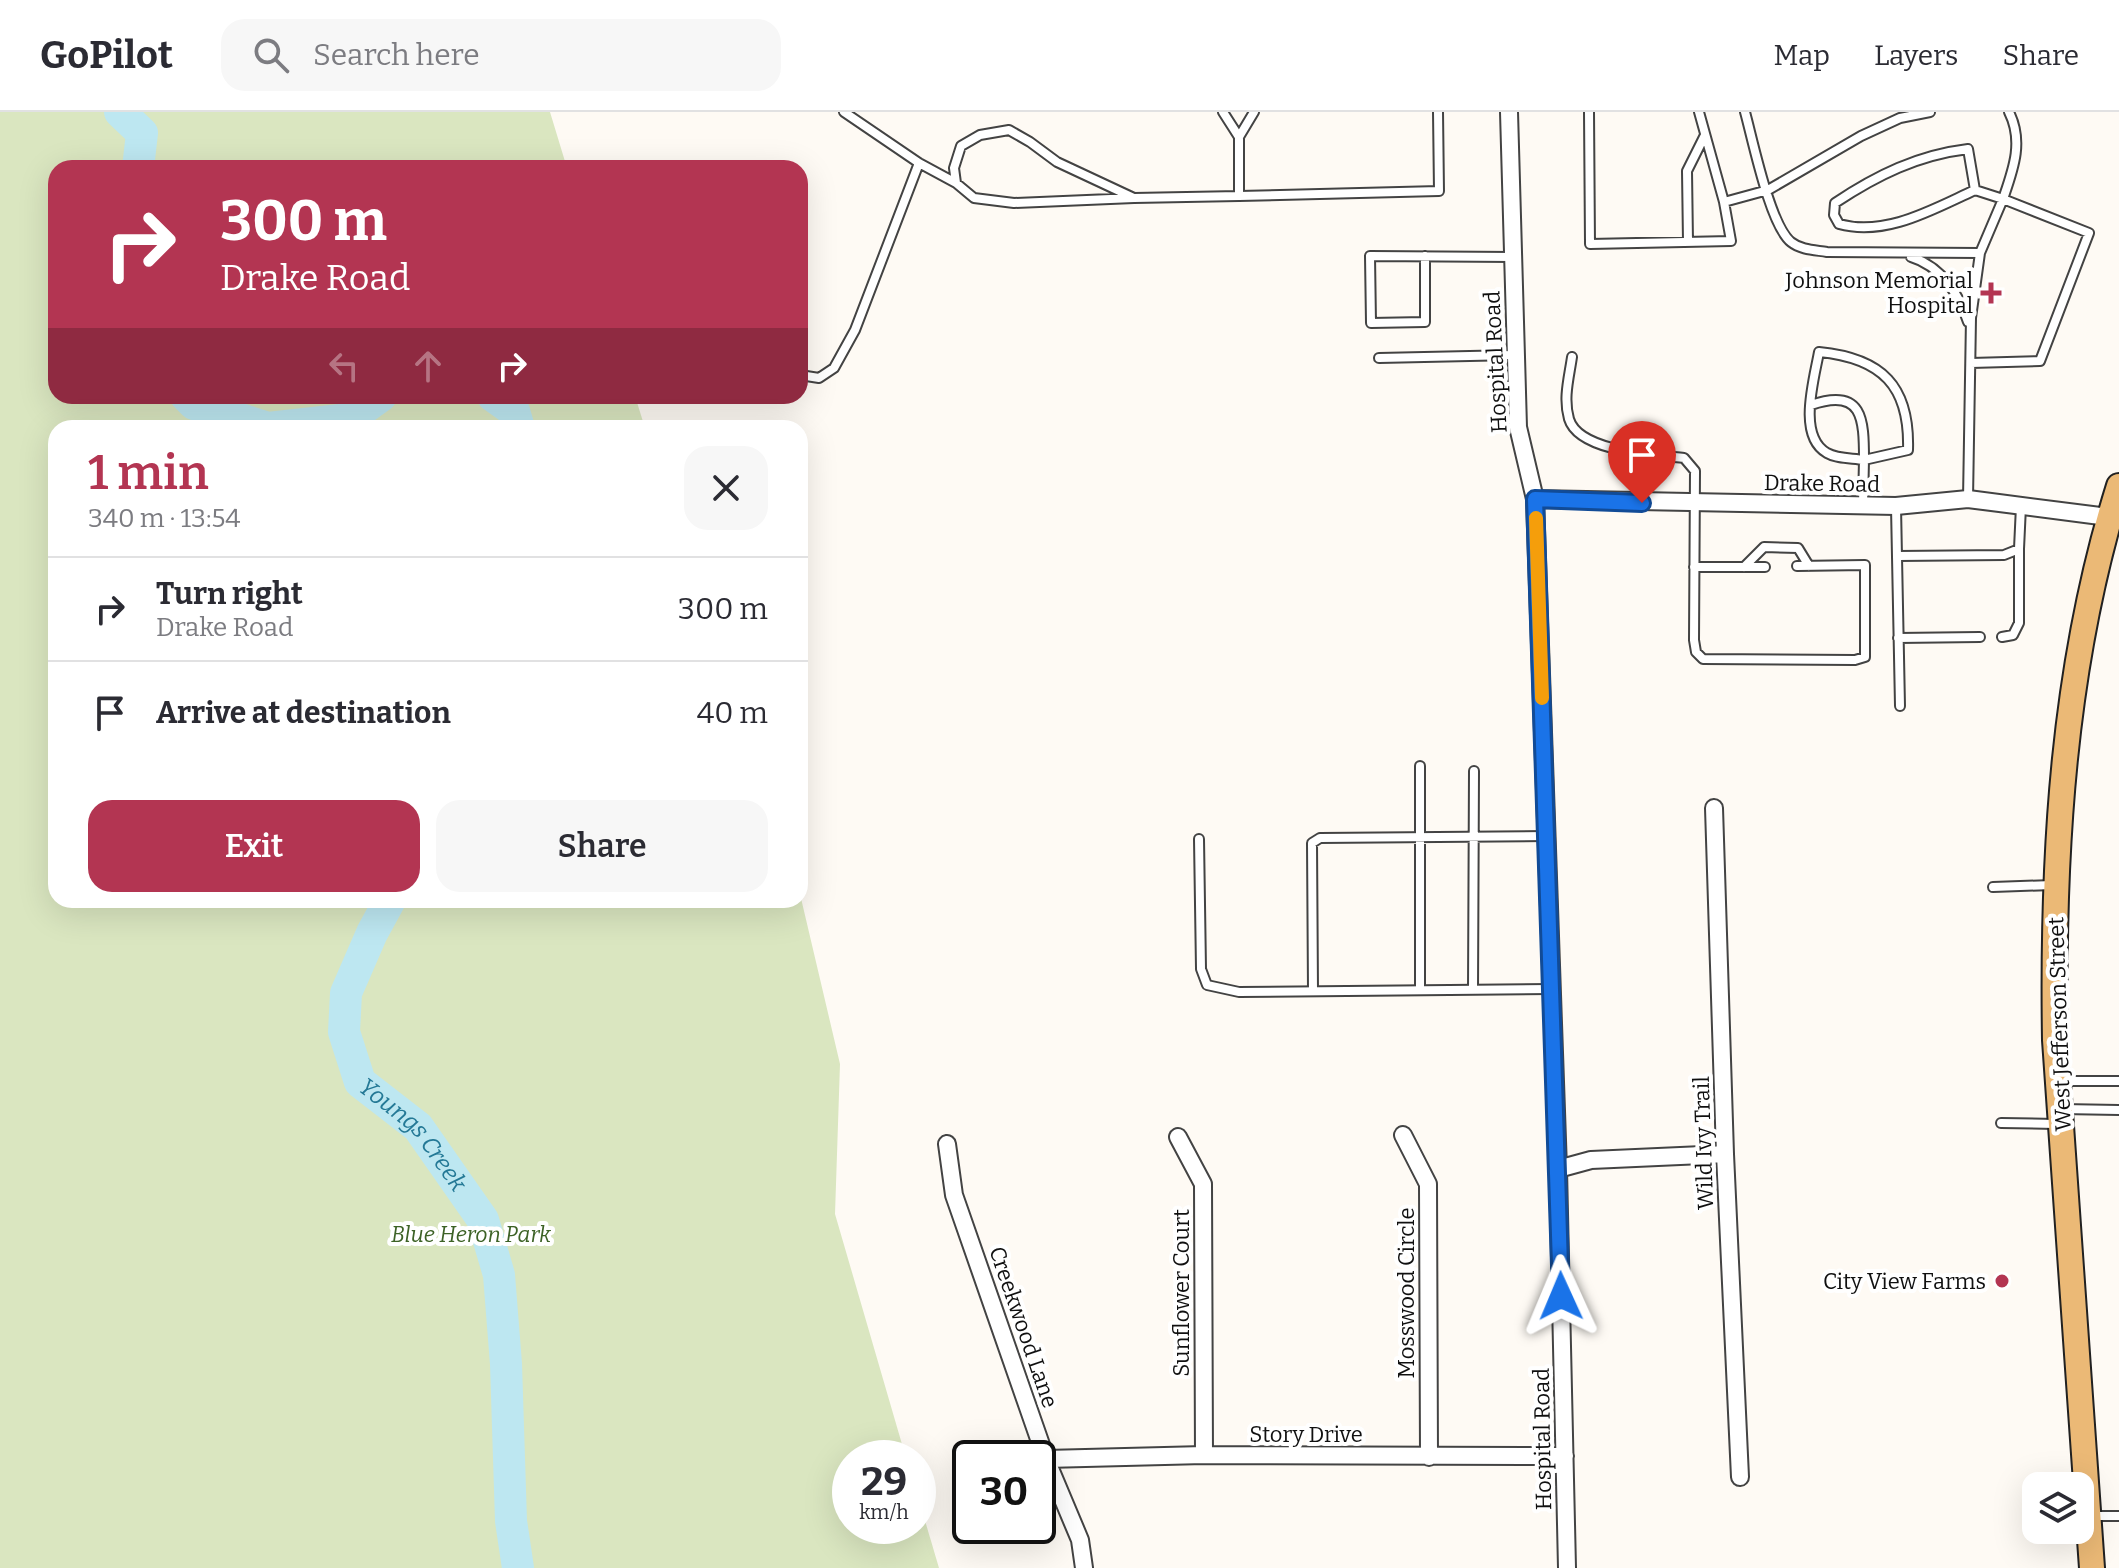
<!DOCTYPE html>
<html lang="en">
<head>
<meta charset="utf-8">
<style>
	:root { --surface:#fff; --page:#f7f7f7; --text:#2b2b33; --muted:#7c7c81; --line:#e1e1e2; --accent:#b33552 }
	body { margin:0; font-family:Bitter,serif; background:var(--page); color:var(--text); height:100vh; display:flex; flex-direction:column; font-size:30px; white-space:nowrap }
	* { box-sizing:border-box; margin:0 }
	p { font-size:26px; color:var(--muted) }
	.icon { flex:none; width:44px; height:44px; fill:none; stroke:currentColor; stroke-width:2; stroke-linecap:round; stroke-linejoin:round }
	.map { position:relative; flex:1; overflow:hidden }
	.sheet { position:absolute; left:48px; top:308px; width:760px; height:488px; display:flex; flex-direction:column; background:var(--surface); border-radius:24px; box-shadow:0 8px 32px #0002 }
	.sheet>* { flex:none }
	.banner { position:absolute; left:48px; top:48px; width:760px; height:244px; border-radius:24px; box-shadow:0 8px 32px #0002; background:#b33552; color:#fff; overflow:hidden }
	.buttons { position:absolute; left:2022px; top:1360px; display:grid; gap:16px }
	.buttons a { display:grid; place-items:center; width:72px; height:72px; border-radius:16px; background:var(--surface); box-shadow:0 8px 32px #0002; font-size:40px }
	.speed { position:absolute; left:832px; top:1328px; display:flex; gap:16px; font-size:40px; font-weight:700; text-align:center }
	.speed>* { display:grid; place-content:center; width:104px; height:104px; border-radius:50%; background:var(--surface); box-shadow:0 8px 32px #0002; line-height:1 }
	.speed small { font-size:20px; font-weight:400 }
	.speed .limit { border:4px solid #111; border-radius:12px; background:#fff; color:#111 }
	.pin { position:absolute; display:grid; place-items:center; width:68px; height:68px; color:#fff; margin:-82px -34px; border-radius:50% 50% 50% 0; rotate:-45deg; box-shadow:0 0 8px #0007 }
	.pin .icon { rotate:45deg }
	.me { position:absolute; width:88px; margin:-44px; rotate:359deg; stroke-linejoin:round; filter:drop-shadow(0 0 6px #0008) }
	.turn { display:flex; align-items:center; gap:28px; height:168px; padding:0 40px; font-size:36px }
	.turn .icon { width:104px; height:104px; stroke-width:2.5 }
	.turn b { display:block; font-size:56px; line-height:68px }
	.lanes { display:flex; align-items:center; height:76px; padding:0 40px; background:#0003; justify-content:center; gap:40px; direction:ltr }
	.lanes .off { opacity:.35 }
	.round { display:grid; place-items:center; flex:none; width:84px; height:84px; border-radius:24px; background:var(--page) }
	.overview { display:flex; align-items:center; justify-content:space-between; height:136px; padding:0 40px }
	h1 { font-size:48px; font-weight:600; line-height:60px; color:var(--accent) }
	.cta { display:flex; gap:16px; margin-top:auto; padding:16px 40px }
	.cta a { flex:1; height:92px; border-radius:24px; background:var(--accent); color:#fff; font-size:32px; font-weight:600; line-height:92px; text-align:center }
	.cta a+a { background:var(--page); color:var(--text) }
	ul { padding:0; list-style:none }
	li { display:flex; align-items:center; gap:24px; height:104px; padding:0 40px; border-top:2px solid var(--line) }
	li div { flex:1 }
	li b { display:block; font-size:30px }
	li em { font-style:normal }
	header { display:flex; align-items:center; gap:48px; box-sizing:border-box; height:112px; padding:0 40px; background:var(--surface); border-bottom:2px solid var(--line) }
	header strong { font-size:38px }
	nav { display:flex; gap:44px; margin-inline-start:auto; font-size:28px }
	.search { width:560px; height:72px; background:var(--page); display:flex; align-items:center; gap:20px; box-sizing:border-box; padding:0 28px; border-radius:24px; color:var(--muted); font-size:30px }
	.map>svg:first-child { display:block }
	.green { fill:#dae6c0 }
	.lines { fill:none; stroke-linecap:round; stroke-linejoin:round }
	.river { stroke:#bde7f1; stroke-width:32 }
	.service-casing { stroke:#434343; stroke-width:12 }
	.minor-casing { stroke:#434343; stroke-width:20 }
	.primary-casing { stroke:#212121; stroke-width:28 }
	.service { stroke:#fff; stroke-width:8 }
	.minor { stroke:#fff; stroke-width:16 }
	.primary { stroke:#ebb976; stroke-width:24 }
	.route-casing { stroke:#114b97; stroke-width:20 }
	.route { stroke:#1a73e8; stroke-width:14 }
	.slow { stroke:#f59e0b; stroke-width:14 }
	.poi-dot { fill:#b33552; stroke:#fff; stroke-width:3 }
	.labels { text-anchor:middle; stroke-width:8; stroke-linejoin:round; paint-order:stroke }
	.poi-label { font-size:22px; fill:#101010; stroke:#fff; text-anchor:end }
	.street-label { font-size:22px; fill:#101010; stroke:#fff }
	.park-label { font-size:22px; font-style:italic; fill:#3d6226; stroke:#fff }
	.water-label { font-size:24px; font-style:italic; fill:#247996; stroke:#fff }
</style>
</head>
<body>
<header>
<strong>GoPilot</strong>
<div class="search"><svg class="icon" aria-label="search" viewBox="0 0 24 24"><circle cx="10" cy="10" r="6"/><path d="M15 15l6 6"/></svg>Search here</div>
<nav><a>Map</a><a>Layers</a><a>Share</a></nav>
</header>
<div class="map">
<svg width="2119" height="1456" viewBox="0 0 2119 1456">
	<rect width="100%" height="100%" fill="#fefaf4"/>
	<path class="green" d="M0 0H550L567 56H56V284H635L645 316H56V788H800V782L840 952 835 1102 906 1346H850V1414H918V1385L939 1456H0Z"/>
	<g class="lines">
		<g class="river">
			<path d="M120 0 142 21 138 56"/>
			<path d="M186 284 194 292 268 316 349 307 381 284"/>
			<path d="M493 284 514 299 519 316"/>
			<path id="s1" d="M390 788 372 821 346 881 344 920 360 970 418 1015 483 1108 499 1163 506 1252 511 1409 518 1456"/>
		</g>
		<defs>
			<path id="service" d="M844 0 919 51 956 71
				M1589 0 1590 132 1731 129 1724 90 1699 0
				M1745 0C1753 29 1770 113 1791 130 1801 138 1815 138 1827 140L1980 141 1971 206 1968 387
				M1239 25 1254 0
				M1975 78C1933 97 1886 125 1839 112L1834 103 1835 91C1877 63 1918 43 1968 37L1975 78 2003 87C2013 58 2024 30 2009 0
				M1239 84 1439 79 1438 0
				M1134 86 1014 91 974 86 956 71 954 56 961 34 980 23 1009 18 1030 30 1057 50 1134 86 1239 84V25L1223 0
				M1724 90 1768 78 1861 24 1900 6 1930 0
				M1688 130 1687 59 1705 23
				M1425 144V210L1371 211 1370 144 1513 145
				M1911 145C1941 154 1959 182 1968 210
				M1572 245C1569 266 1563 286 1569 307 1579 340 1655 343 1684 346L1695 359 1694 528 1696 540 1703 547 1855 548 1865 545V453L1797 454
				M1379 246 1515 243
				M1971 251 2040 249 2089 121 2003 87 1980 141
				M800 263 819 266 834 256 855 218 919 51
				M1811 293C1863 275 1864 307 1864 348 1852 346 1837 347 1827 341 1797 324 1814 268 1819 240 1882 246 1910 274 1908 338L1864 348 1863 393
				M1896 395 1900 594
				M1898 444 2004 443 2019 437 2021 394
				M1694 455H1765
				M1744 455 1764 435 1798 436 1809 454
				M2002 525 2013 523 2019 511V437
				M1898 526 1980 525
				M1420 654V878
				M1199 727 1201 857 1207 873 1239 880 1551 877
				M1993 775 2052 773
				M1473 878 1474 659
				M1313 879 1312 731 1320 726 1547 724
				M2060 969H2119
				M2062 997 2119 998
				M2001 1011 2056 1012
				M2093 1404H2119"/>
			<path id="minor" d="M1509 0 1518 315 1535 387 1558 1057 1567 1456
				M1535 387 1896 394 1968 387 2108 405
				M1714 696 1725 1042 1740 1365
				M1403 1023 1428 1072 1429 1345
				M1178 1025 1203 1072 1204 1343
				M947 1032 954 1083 1046 1347 1080 1428 1084 1456
				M1558 1057 1591 1048 1725 1042
				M1046 1347 1204 1343 1565 1344"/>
			<path id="primary" d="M2092 1456 2055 928C2052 741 2063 553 2119 374"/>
		</defs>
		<use href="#service" class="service-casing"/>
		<use href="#minor" class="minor-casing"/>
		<use href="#primary" class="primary-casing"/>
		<use href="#service" class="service"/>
		<use href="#minor" class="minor"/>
		<use href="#primary" class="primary"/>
	</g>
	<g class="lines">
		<defs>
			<path id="route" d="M1561 1184 1535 387 1642 391"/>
		</defs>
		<use href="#route" class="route-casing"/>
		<use href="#route" class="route"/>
		<path class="slow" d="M1536 406 1542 586"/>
	</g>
	<g class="poi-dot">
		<path d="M1987 169h8v8h8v8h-8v8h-8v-8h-8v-8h8z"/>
		<circle cx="2002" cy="1169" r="8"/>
	</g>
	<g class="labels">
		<g class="poi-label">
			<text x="1973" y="176">Johnson Memorial<tspan x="1973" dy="25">Hospital</tspan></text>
			<text x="1986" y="1177">City View Farms</text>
		</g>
		<g class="street-label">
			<text transform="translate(1495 250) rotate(-93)" y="8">Hospital Road</text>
			<text transform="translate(1822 371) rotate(1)" y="8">Drake Road</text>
			<text transform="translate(2059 912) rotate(-92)" y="8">West Jefferson Street</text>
			<text transform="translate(1703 1031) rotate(-92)" y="8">Wild Ivy Trail</text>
			<text transform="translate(1181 1181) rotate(-90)" y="8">Sunflower Court</text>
			<text transform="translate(1406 1181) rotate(-90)" y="8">Mosswood Circle</text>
			<text transform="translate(1024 1215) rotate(71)" y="8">Creekwood Lane</text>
			<text x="1306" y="1330">Story Drive</text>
			<text transform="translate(1542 1327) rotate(-91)" y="8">Hospital Road</text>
		</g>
		<g class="park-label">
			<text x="471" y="1130">Blue Heron Park</text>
		</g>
		<g class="water-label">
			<text dy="8" stroke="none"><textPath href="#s1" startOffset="270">Youngs Creek</textPath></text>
		</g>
	</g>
</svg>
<div class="buttons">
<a><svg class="icon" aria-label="layers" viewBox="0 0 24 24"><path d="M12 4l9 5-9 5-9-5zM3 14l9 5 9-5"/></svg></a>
</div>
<div class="speed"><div>29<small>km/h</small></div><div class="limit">30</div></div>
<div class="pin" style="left:1642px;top:391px;background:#d93025"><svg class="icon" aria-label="arrive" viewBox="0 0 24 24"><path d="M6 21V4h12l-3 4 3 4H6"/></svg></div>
<svg class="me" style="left:1561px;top:1184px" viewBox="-20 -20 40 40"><path d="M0-17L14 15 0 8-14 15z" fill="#1a73e8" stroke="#fff" stroke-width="4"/></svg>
<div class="banner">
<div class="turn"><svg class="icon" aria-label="right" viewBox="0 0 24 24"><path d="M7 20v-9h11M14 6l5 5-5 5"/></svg><div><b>300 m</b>Drake Road</div></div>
<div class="lanes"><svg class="icon off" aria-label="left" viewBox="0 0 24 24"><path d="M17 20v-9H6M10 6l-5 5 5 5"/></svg><svg class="icon off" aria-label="ahead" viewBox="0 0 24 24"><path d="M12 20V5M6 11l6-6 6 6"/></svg><svg class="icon" aria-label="right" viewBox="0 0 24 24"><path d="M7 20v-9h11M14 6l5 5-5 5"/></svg></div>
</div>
<section class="sheet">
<div class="overview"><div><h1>1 min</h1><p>340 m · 13:54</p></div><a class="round"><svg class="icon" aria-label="close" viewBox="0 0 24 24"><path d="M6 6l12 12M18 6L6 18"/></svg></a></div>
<ul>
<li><svg class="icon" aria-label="right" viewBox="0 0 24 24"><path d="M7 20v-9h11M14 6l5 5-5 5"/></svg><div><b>Turn right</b><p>Drake Road</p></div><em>300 m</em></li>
<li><svg class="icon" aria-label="arrive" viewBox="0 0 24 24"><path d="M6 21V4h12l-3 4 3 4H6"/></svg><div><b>Arrive at destination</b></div><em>40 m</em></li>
</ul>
<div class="cta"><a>Exit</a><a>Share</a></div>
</section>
</div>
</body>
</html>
